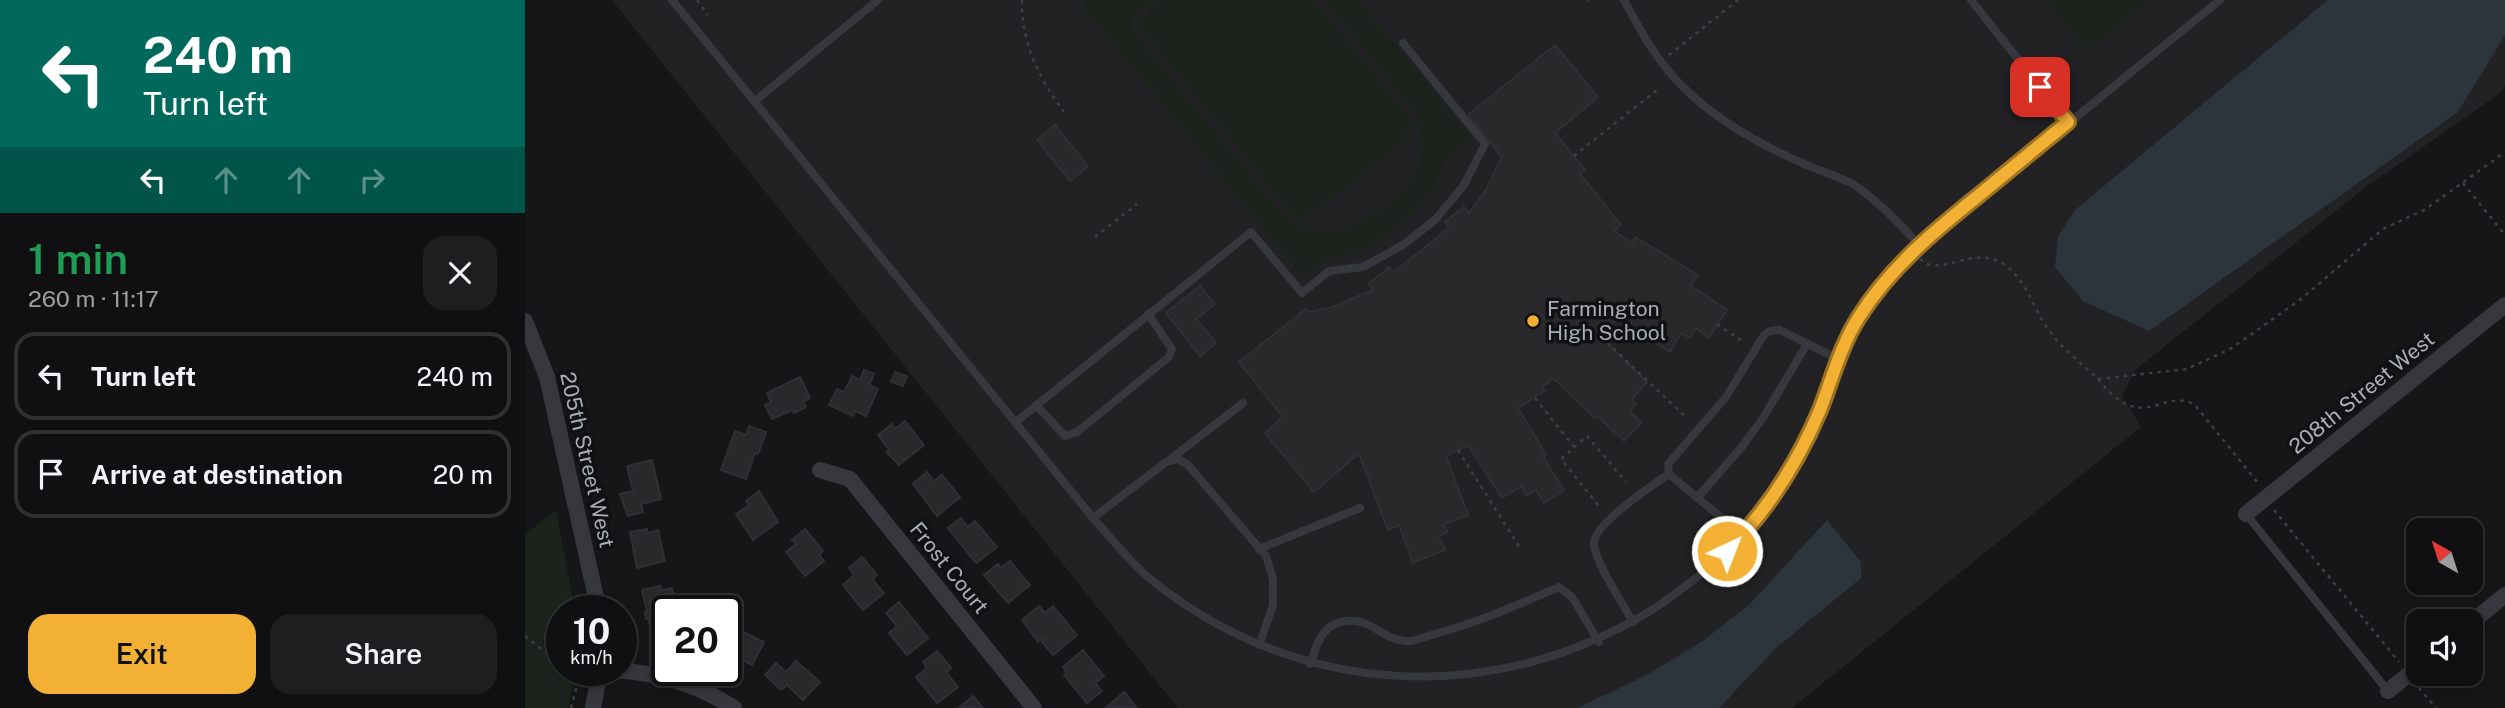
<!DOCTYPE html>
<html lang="en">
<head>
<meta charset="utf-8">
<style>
	:root { --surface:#101012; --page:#1e1e20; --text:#f1f3f6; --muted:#9c9d9f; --line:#303032; --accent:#f2b134 }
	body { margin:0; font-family:"Public Sans",sans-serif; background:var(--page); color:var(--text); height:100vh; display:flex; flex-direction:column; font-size:26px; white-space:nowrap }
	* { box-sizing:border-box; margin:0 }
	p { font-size:23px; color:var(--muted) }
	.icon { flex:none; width:38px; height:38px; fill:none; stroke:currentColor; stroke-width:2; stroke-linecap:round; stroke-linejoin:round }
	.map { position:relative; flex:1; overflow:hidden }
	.details { display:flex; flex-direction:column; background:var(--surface); width:525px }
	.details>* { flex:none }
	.hud { background:#00695c; color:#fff; overflow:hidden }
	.needle { width:46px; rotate:321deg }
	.fabs { position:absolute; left:1881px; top:518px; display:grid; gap:14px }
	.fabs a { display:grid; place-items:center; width:77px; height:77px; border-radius:14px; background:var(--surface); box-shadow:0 4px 10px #0003,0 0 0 2px var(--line); font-size:35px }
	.speed { position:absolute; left:21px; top:595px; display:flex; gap:14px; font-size:35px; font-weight:700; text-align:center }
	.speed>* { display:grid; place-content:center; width:91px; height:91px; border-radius:50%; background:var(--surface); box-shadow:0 4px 10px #0003,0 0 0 2px var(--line); line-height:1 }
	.speed small { font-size:18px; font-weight:400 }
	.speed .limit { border:4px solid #111; border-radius:10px; background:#fff; color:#111 }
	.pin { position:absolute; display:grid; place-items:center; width:60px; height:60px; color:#fff; margin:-30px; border-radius:14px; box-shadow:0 4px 10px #0006 }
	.me { position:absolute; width:77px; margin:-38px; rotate:43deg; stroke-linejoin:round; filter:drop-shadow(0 0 5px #0008) }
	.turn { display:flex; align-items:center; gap:24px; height:147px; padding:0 28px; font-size:32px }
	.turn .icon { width:91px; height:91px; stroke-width:2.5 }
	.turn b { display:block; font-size:49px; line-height:60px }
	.lanes { display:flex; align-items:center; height:66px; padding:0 28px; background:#0003; justify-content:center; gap:35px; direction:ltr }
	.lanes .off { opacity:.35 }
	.round { display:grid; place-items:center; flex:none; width:74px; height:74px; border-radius:21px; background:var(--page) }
	.head { display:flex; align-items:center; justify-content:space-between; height:119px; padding:0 28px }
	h1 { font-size:42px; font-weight:600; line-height:52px; color:#1e9e55 }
	.action { display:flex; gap:14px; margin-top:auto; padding:14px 28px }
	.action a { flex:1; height:80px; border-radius:21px; background:var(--accent); color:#111; font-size:28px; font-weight:600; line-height:80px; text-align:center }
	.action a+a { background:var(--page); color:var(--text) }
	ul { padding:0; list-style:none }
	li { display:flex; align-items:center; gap:21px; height:88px; margin:0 14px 10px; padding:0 14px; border:4px solid var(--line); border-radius:21px }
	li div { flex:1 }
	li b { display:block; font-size:26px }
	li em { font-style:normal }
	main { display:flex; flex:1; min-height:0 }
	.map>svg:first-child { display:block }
	.built { fill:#222225 }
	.green { fill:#1c231d }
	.water { fill:#2c353c }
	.building { fill:#29292c; stroke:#303034; stroke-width:2 }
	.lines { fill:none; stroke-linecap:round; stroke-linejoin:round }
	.path { stroke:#3d3f44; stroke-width:2.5; stroke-dasharray:3.5 5; stroke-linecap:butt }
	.service { stroke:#37383d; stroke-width:8 }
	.minor { stroke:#37383d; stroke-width:16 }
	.route-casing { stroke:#9d7322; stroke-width:18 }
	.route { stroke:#f2b134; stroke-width:12 }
	.poi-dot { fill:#f2b134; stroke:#111113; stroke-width:2.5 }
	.labels { text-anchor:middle; stroke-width:7; stroke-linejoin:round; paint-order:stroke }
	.poi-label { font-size:21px; fill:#a8adb8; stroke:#111113; text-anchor:start }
	.street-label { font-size:21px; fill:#a8adb8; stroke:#111113 }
</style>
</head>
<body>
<main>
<section class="details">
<div class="hud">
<div class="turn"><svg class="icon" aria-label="left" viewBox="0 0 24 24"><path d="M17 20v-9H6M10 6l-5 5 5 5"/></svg><div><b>240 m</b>Turn left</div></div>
<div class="lanes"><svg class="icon" aria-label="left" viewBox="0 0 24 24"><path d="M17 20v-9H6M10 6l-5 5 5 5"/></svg><svg class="icon off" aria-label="ahead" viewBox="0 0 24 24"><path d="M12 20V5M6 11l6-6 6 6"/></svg><svg class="icon off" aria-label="ahead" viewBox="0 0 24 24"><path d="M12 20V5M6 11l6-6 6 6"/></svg><svg class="icon off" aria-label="right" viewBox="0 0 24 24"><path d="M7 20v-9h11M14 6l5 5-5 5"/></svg></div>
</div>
<div class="head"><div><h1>1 min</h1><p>260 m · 11:17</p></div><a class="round"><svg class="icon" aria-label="close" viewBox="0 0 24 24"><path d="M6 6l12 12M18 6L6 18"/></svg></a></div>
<ul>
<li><svg class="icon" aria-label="left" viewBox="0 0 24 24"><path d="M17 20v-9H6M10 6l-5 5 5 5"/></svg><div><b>Turn left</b></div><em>240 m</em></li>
<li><svg class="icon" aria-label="arrive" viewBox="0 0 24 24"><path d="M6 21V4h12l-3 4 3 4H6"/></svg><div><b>Arrive at destination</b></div><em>20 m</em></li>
</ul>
<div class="action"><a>Exit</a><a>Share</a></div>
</section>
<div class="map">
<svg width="1980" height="708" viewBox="0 0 1980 708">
	<rect width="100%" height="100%" fill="#161618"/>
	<path class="built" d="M87 0H1980V86L1971 96 1841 187 1610 370 1597 395 1616 427 1267 708H653Z"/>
	<path class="green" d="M562 0H629L605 19 610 34 759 216C770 224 779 230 792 232 829 236 878 200 893 168 901 149 897 129 889 111L799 0H833L946 138 919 161 908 188 892 210 863 234 841 247 817 256 802 258 778 276 557 4Z
		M635 0H789L890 125 878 135 881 139 786 215 783 211 772 221 613 24 624 15 622 11Z
		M1522 0H1625L1562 50Z
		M31 510 50 611H37V670H51L43 708H0V534Z"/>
	<path class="water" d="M1803 0H1980V35L1933 112 1624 331 1558 301 1530 267 1533 236 1550 210Z
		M1302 520 1336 562V578L1252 647 1194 708H1052L1124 674 1179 640 1224 605Z"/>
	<path class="building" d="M1030 45 1073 97 1030 133 1060 170 1055 174 1096 225 1089 231 1107 243 1110 237 1173 275 1166 286 1202 310 1184 338 1171 328 1165 338 1156 333 1145 352 1091 319 1076 337 1122 382 1106 400 1111 404 1105 411 1116 423 1099 441 1073 416 1070 418 1028 378 1017 388 1020 390 993 408 1021 455 1018 457 1039 490 1019 503 1011 490 1002 496 997 486 977 498 943 445 921 456 943 515 919 524 922 532 914 536 920 550 888 563 874 525 863 530 835 456 832 455 789 492 740 433 758 417 714 362 781 309 783 312 805 308 848 290 844 284 864 267 869 272 924 228 920 222 939 207 944 213 961 190 977 157 943 115Z
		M530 125 563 166 545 181 512 140Z
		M675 286 690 304 671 319 691 343 675 356 641 313Z
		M339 370 349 374 344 385 353 389 341 416 330 411 328 416 304 405 312 389 319 392 327 376 335 380Z
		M370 372 382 376 378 386 366 382Z
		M275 377 285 398 278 402 281 407 269 413 267 410 247 419 240 405 246 402 242 393Z
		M380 421 399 445 374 465 361 452 364 450 353 435 367 424 370 429Z
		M224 426 241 432 233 454 230 453 221 479 196 470 210 431 221 435Z
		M127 460 136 499 116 504 118 512 103 516 95 494 108 491 102 466Z
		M402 472 409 481 417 475 435 497 412 516 388 484Z
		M234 491 253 522 228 540 211 514 224 505 221 501Z
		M436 518 443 527 450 521 472 547 451 563 423 528Z
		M122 529 123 533 133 530 140 561 112 568 105 532Z
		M280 529 298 551 294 555 299 561 280 576 261 552 271 544 267 540Z
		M337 557 352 575 347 579 359 593 338 610 318 585 329 575 324 568Z
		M485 561 505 585 483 603 459 575 473 564 476 568Z
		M135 586 136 590 147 588 152 611H142V624L125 627 123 618 121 619 120 612H122L117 590Z
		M374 602 403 638 382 655 364 633 372 626 361 613Z
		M514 606 520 613 528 606 552 635 528 655 517 642 519 640 518 638 513 642 497 620Z
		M208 627 239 642 227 665 209 656 211 653 208 652 206 657 201 655V633L204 635Z
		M558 650 579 676 570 683 577 691 562 703 539 675 542 673 538 667Z
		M412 651 426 668 421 672 433 687 412 703 391 677 402 668 398 662Z
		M271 661 295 682 278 700 262 685 256 690 240 675 251 663 261 672Z
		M599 692 612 708H580L582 707Z
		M448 696 458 708H434Z"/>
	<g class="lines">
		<path class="path" d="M172 0 183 15
			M497 0C496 43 514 78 539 112
			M1063 0 1064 1
			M1144 55 1213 0
			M1049 156 1132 90
			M1938 183 1980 235
			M570 237 612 204
			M1395 259C1414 279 1447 245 1477 263 1501 277 1509 312 1526 333 1539 350 1557 364 1573 379L1662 369 1707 348 1776 299 1858 229 1901 209 1980 152
			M1192 324 1217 341
			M1076 337 1163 419
			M1573 379C1619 437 1636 386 1670 405L1733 483
			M1010 398 1049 447
			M933 450 997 551
			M1073 505 1036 459 1062 436 1101 482
			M1749 510 1874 662
			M53 605V611
			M0 636 20 652 37 654
			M1894 688 1911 708
			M46 708 51 689 53 670"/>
		<path class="service" d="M147 0 568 518C586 538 604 561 624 578 772 699 970 708 1130 608 1173 579 1215 544 1245 501 1264 473 1281 442 1294 410 1307 380 1316 349 1332 320 1348 292 1371 268 1394 245L1695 0
			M1099 0C1116 32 1133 63 1159 88 1193 121 1239 147 1282 165 1297 172 1317 177 1331 186 1355 203 1374 223 1394 245
			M1446 0 1543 122
			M230 101 353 0
			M511 405 540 436 552 432 644 357 647 349 623 314
			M491 422 726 232 777 293 804 271 838 267 878 245 910 220 939 185 960 144 878 43
			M643 461 718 403
			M1172 498 1216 448 1238 418 1282 344
			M1721 514 1863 691
			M568 518 641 462 653 459 663 465 741 556 748 579V605L734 645
			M1217 535 1144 474 1143 464 1201 397 1239 335 1245 331 1255 330 1313 359
			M734 549 835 508
			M1108 622C1098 604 1070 562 1069 544 1067 525 1128 485 1144 474
			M785 664C791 649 794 631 810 624 844 610 857 644 886 641 895 639 904 636 913 633 955 622 994 604 1034 587L1047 597 1074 642"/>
		<path class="minor" d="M0 321 22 377 74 611
			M295 470 325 479 509 708
			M1721 514 1980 305
			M1946 623 1980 595
			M88 670C133 673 171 683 209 708
			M1863 691 1894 666
			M68 708 75 670"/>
	</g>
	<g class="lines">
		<defs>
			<path id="route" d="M1202 551C1242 511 1273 462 1295 410 1307 379 1316 345 1334 317 1365 268 1408 232 1453 196 1483 171 1513 147 1543 122L1515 87"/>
		</defs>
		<use href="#route" class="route-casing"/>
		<use href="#route" class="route"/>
	</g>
	<circle class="poi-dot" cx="1008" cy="321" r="7"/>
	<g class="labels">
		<g class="poi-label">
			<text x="1022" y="316">Farmington<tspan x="1022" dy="24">High School</tspan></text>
		</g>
		<g class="street-label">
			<text transform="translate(1837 393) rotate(-39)" y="7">208th Street West</text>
			<text transform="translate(62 460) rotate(77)" y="7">205th Street West</text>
			<text transform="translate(424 568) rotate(51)" y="7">Frost Court</text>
		</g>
	</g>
</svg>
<div class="fabs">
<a><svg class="needle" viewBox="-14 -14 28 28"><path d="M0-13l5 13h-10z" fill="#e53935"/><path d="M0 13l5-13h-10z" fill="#9c9d9f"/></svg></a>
<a><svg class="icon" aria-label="sound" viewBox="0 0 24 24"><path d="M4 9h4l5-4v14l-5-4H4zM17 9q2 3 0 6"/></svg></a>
</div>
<div class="speed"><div>10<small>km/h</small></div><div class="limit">20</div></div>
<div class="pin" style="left:1515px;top:87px;background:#d93025"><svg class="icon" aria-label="arrive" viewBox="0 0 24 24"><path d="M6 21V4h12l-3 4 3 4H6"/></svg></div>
<svg class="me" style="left:1202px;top:551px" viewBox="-20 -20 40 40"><circle r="17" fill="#f2b134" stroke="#fff" stroke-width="3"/><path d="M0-11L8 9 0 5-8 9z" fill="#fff"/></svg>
</div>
</main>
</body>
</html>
